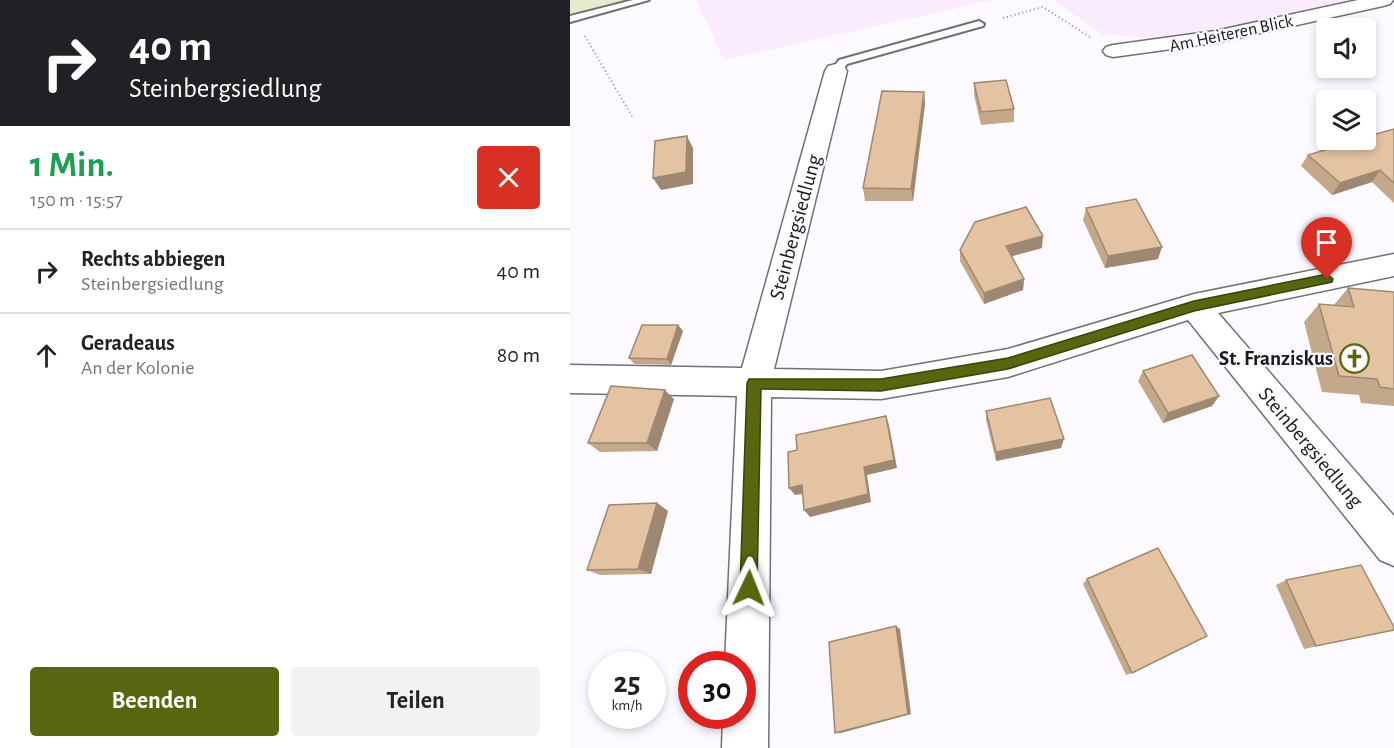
<!DOCTYPE html>
<html lang="de">
<head>
<meta charset="utf-8">
<style>
	:root { --surface:#fff; --page:#f2f2f2; --text:#222; --muted:#767676; --line:#e0e0e0; --accent:#576710 }
	body { margin:0; font-family:"Alegreya Sans",sans-serif; background:var(--page); color:var(--text); height:100vh; display:flex; flex-direction:column; font-size:22px; white-space:nowrap }
	* { box-sizing:border-box; margin:0 }
	p { font-size:20px; color:var(--muted) }
	.icon { flex:none; width:33px; height:33px; fill:none; stroke:currentColor; stroke-width:2; stroke-linecap:round; stroke-linejoin:round }
	.map { position:relative; flex:1; overflow:hidden }
	.drawer { display:flex; flex-direction:column; background:var(--surface); width:570px }
	.drawer>* { flex:none }
	.guide { background:#202124; color:#fff; overflow:hidden }
	.fabs { position:absolute; left:746px; top:18px; display:grid; gap:12px }
	.fabs a { display:grid; place-items:center; width:60px; height:60px; border-radius:6px; background:var(--surface); box-shadow:0 3px 9px #0003; font-size:30px }
	.speed { position:absolute; left:18px; top:651px; display:flex; gap:12px; font-size:30px; font-weight:700; text-align:center }
	.speed>* { display:grid; place-content:center; width:78px; height:78px; border-radius:50%; background:var(--surface); box-shadow:0 3px 9px #0003; line-height:1 }
	.speed small { font-size:15px; font-weight:400 }
	.speed .limit { border:9px solid #d22; background:#fff; color:#111 }
	.pin { position:absolute; display:grid; place-items:center; width:51px; height:51px; color:#fff; margin:-62px -26px; border-radius:50% 50% 50% 0; rotate:-45deg; box-shadow:0 0 6px #0007 }
	.pin .icon { rotate:45deg }
	.me { position:absolute; width:66px; margin:-33px; rotate:2deg; stroke-linejoin:round; filter:drop-shadow(0 0 4px #0008) }
	.turn { display:flex; align-items:center; gap:21px; height:126px; padding:0 30px; font-size:27px }
	.turn .icon { width:78px; height:78px; stroke-width:2.5 }
	.turn b { display:block; font-size:42px; line-height:51px }
	.round { display:grid; place-items:center; flex:none; width:63px; height:63px; border-radius:6px; background:var(--page) }
	.summary { display:flex; align-items:center; justify-content:space-between; height:102px; padding:0 30px }
	h1 { font-size:36px; font-weight:700; line-height:45px; color:#1e9e55 }
	.cta { display:flex; gap:12px; margin-top:auto; padding:12px 30px }
	.cta a { flex:1; height:69px; border-radius:6px; background:var(--accent); color:#fff; font-size:24px; font-weight:700; line-height:69px; text-align:center }
	.cta a+a { background:var(--page); color:var(--text) }
	ul { padding:0; list-style:none }
	li { display:flex; align-items:center; gap:18px; height:84px; padding:0 30px; border-top:2px solid var(--line) }
	li div { flex:1 }
	li b { display:block; font-size:22px }
	li em { font-style:normal }
	main { display:flex; flex:1; min-height:0 }
	.map>svg:first-child { display:block }
	.industrial { fill:#faebff }
	.green { fill:#e4ecd0 }
	.lines { fill:none; stroke-linecap:round; stroke-linejoin:round }
	.service-casing { stroke:#737075; stroke-width:4 }
	.minor-casing { stroke:#737075; stroke-width:3 }
	.path { stroke:#8e8c90; stroke-width:2; stroke-dasharray:1 3; stroke-linecap:butt }
	.service { fill:#fff; fill-rule:evenodd }
	.minor { fill:#fff; fill-rule:evenodd }
	.wall { fill:#c3a88a }
	.shaded-wall { fill:#9f8871 }
	.building { fill:#e3c3a1; stroke:#9f8871; stroke-width:1.5 }
	.route { fill:#576710; stroke:#39430a; stroke-width:1.5 }
	.labels { text-anchor:middle; stroke-width:4.5; stroke-linejoin:round; paint-order:stroke }
	.far-street-label { font-size:18px; fill:#1c1a1d; stroke:#fdfaff }
	.street-label { font-size:21px; fill:#1c1a1d; stroke:#fdfaff }
	.poi-label { font-size:21px; font-weight:bold; fill:#1c1a1d; stroke:#fdfaff; text-anchor:end }
</style>
</head>
<body>
<main>
<section class="drawer">
<div class="guide">
<div class="turn"><svg class="icon" aria-label="right" viewBox="0 0 24 24"><path d="M7 20v-9h11M14 6l5 5-5 5"/></svg><div><b>40 m</b>Steinbergsiedlung</div></div>
</div>
<div class="summary"><div><h1>1 Min.</h1><p>150 m · 15:57</p></div><a class="round" style="background:#d93025;color:#fff"><svg class="icon" aria-label="close" viewBox="0 0 24 24"><path d="M6 6l12 12M18 6L6 18"/></svg></a></div>
<ul>
<li><svg class="icon" aria-label="right" viewBox="0 0 24 24"><path d="M7 20v-9h11M14 6l5 5-5 5"/></svg><div><b>Rechts abbiegen</b><p>Steinbergsiedlung</p></div><em>40 m</em></li>
<li><svg class="icon" aria-label="ahead" viewBox="0 0 24 24"><path d="M12 20V5M6 11l6-6 6 6"/></svg><div><b>Geradeaus</b><p>An der Kolonie</p></div><em>80 m</em></li>
</ul>
<div class="cta"><a>Beenden</a><a>Teilen</a></div>
</section>
<div class="map">
<svg width="824" height="748" viewBox="0 0 824 748">
	<rect width="100%" height="100%" fill="#fdfaff"/>
	<path class="industrial" d="M126 0H423L154 60Z
		M483 0H789L641 29 601 40 532 34Z"/>
	<path class="green" d="M0 0H59L0 14Z"/>
	<g class="lines">
		<defs>
			<path id="service" d="M63 0H79L0 22V16Z
				M409 21 414 24 413 26 277 64 270 73 266 74 261 71 269 60Z"/>
			<path id="minor" d="M788 0H823L820 4 813 6 645 43 543 57 536 55 533 51 536 47 543 45 645 31Z
				M266 64 274 66 277 71 204 369 311 371 438 349 624 294 824 254V276L648 313 824 516V566L810 560 618 320 438 377 311 399 201 397 198 748H152L153 716H172V664H155L167 396 0 393V365L172 368 255 71 258 66Z"/>
		</defs>
		<use href="#service" class="service-casing"/>
		<use href="#minor" class="minor-casing"/>
		<path class="path" d="M433 18 473 7 520 37
			M15 36 63 118"/>
		<use href="#service" class="service"/>
		<use href="#minor" class="minor"/>
	</g>
	<path class="wall" d="M404 83 444 109V122L411 125 404 95Z
		M354 92 355 104 343 201H295L293 188Z
		M824 129V203L802 182 762 195 731 166 738 155Z
		M516 208 588 259 535 268 513 220Z
		M472 248 442 256 454 279 453 290 414 304 390 261V250Z
		M778 288 824 292V406L791 403 789 395 752 392 734 322 749 304 763 306Z
		M108 325 113 331 101 365 64 364 59 358Z
		M573 371 649 396 642 406 593 423 568 381Z
		M104 399 87 451 30 452 18 443Z
		M416 411 491 448 426 461 416 420Z
		M87 503 98 511 81 574 30 575 17 570Z
		M517 579 562 673 556 675 513 584Z
		M716 580 824 630 734 649 706 585Z"/>
	<path class="shaded-wall" d="M354 92 355 104 343 201 341 189Z
		M117 136 123 148V184L91 190 83 178Z
		M810 170 802 182 762 195 770 183Z
		M473 236 472 248 435 258 436 246Z
		M592 247 588 259 535 268 538 256Z
		M454 279 453 290 414 304V293Z
		M108 325 113 331 101 365 97 359Z
		M95 390 104 399 87 451 77 443Z
		M649 396 642 406 593 423 598 413Z
		M316 416 319 425 327 468 297 475 301 502 240 517 234 510 294 467Z
		M494 439 491 448 426 461V452Z
		M232 485 238 493 225 495 219 488Z
		M87 503 98 511 81 574 68 569Z
		M326 626 330 629 341 714 271 733H265Z"/>
	<path class="building" d="M436 80 444 109 411 112 404 83Z
		M312 91 354 92 341 189 293 188Z
		M824 129V183L810 170 770 183 738 155 788 140H795V137Z
		M117 136 116 172 83 178 85 141Z
		M566 199 592 247 538 256 516 208Z
		M456 207 473 236 436 246 454 279 414 293 390 250 405 222Z
		M778 288 824 292V389L810 387 807 379 769 376 749 304 784 307Z
		M72 325H108L97 359 59 358Z
		M622 355 649 396 598 413 573 371Z
		M41 386 95 390 77 443H18Z
		M480 398 494 439 426 452 416 411Z
		M316 416 324 460 294 467 298 494 234 510 232 485 219 488 218 452 227 450 226 435Z
		M87 503 68 569 17 570 39 505Z
		M588 548 637 636 562 673 517 579Z
		M791 565 824 627V630L746 646 716 580Z
		M326 626 338 714 265 733 259 642Z"/>
	<path class="route" d="M757 274 763 279 762 282 624 311 438 369 311 391 191 389 187 588 185 594 179 597 173 594 170 588 177 383 179 379H311L438 358 624 301Z"/>
	<defs>
		<symbol id="church-ring" viewBox="-11 -11 22 22"><circle r="9.5" fill="#fdfaff" stroke="#576710" stroke-width="1.5"/><path d="M-1.2-6h2.4v3.5h3.3v2.4h-3.3V6h-2.4V-.1h-3.3v-2.4h3.3Z" fill="#576710"/></symbol>
	</defs>
	<g fill-rule="evenodd">
		<use href="#church-ring" x="768" y="342" width="33" height="33"/>
	</g>
	<g class="labels">
		<g class="far-street-label">
			<text transform="translate(661 33) rotate(-12)" y="6">Am Heiteren Blick</text>
		</g>
		<g class="street-label">
			<text transform="translate(225 227) rotate(-75)" y="7">Steinbergsiedlung</text>
			<text transform="translate(741 447) rotate(50)" y="7">Steinbergsiedlung</text>
		</g>
		<g class="poi-label">
			<text x="763" y="365">St. Franziskus</text>
		</g>
	</g>
</svg>
<div class="fabs">
<a><svg class="icon" aria-label="sound" viewBox="0 0 24 24"><path d="M4 9h4l5-4v14l-5-4H4zM17 9q2 3 0 6"/></svg></a>
<a><svg class="icon" aria-label="layers" viewBox="0 0 24 24"><path d="M12 4l9 5-9 5-9-5zM3 14l9 5 9-5"/></svg></a>
</div>
<div class="speed"><div>25<small>km/h</small></div><div class="limit">30</div></div>
<div class="pin" style="left:757px;top:279px;background:#d93025"><svg class="icon" aria-label="arrive" viewBox="0 0 24 24"><path d="M6 21V4h12l-3 4 3 4H6"/></svg></div>
<svg class="me" style="left:179px;top:588px" viewBox="-20 -20 40 40"><path d="M0-17L14 15 0 8-14 15z" fill="#576710" stroke="#fff" stroke-width="4"/></svg>
</div>
</main>
</body>
</html>
